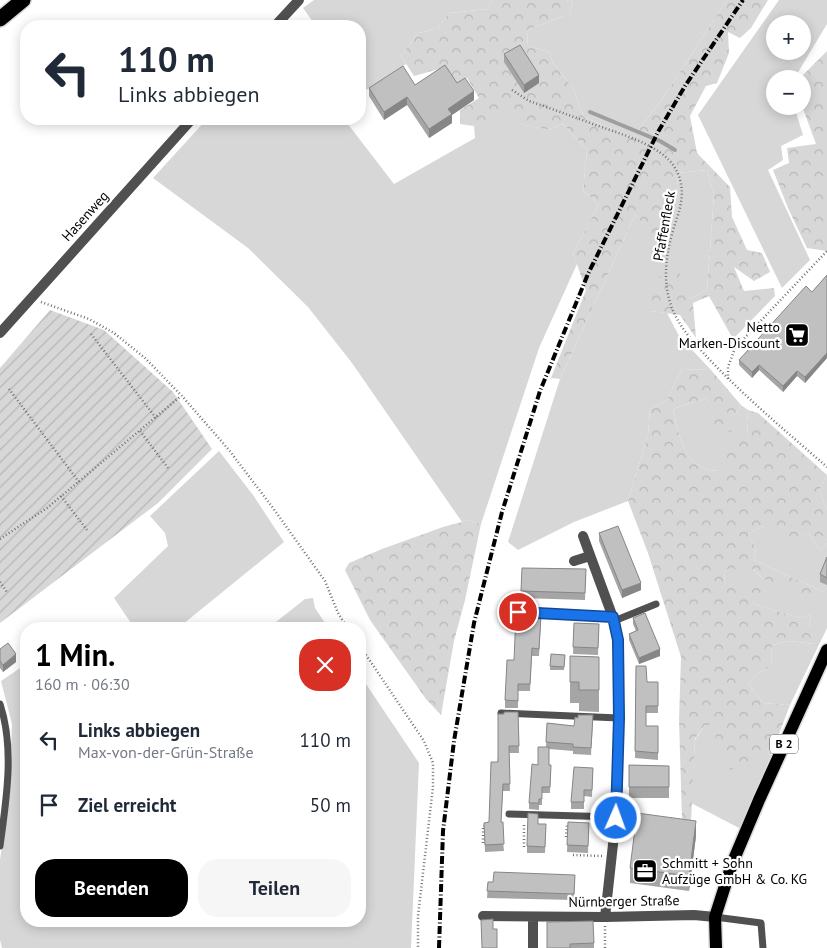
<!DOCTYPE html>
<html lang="de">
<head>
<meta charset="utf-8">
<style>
	:root { --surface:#fff; --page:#f6f6f7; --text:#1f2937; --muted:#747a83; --accent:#000 }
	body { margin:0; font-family:"PT Sans",sans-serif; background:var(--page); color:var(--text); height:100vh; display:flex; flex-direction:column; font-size:19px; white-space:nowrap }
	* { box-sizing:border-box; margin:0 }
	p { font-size:16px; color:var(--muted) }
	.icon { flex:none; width:28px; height:28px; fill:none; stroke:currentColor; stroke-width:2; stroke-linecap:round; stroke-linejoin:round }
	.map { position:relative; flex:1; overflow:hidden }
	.panel { position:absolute; left:20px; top:622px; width:346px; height:305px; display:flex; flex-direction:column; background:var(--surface); border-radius:20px; box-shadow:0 2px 12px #0003 }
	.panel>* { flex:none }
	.hud { position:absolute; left:20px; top:20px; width:346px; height:105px; border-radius:20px; box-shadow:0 2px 12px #0003; background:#fff; color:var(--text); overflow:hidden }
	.controls { position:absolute; left:766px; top:15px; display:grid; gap:10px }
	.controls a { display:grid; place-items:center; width:45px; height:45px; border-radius:50%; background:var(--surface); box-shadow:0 2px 12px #0003; font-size:25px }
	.pin { position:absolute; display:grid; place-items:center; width:42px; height:42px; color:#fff; margin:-21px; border:2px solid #fff; border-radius:50%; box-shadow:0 1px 5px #0007 }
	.me { position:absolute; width:55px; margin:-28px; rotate:2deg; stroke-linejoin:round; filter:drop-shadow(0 0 4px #0008) }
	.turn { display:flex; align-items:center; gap:18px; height:105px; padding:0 15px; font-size:22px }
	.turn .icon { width:65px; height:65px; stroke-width:2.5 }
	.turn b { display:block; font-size:35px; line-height:42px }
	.round { display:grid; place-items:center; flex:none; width:52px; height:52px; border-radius:20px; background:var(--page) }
	.summary { display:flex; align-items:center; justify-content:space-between; height:85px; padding:0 15px }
	h1 { font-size:30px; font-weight:800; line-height:38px; color:var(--accent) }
	.action { display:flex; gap:10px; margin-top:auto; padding:10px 15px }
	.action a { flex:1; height:58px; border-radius:20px; background:var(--accent); color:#fff; font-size:20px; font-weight:800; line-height:58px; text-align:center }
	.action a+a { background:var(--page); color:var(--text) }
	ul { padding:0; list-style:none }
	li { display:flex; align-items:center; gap:15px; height:65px; padding:0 15px }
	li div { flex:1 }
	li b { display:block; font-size:19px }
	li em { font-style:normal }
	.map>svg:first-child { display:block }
	.grass { fill:#d7d7d7; fill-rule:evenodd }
	.forest { fill:url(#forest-crowns) }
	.garden { fill:url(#garden-furrows) }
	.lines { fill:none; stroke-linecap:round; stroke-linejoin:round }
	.stream { stroke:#9e9e9e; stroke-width:4 }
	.primary-casing { stroke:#dbdbdb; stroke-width:15 }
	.motorway-casing { stroke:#dbdbdb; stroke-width:18 }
	.path { stroke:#727272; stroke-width:2.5; stroke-dasharray:1 2.5; stroke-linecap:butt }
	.service { stroke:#505050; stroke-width:7 }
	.minor { stroke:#505050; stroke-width:10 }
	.primary { stroke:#000; stroke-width:12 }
	.motorway { stroke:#000; stroke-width:15 }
	.rail { stroke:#000; stroke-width:4; stroke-dasharray:8 2.5 1 2.5; stroke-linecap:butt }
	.wall { fill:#a5a5a5 }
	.shaded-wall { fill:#868686 }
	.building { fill:#c0c0c0; stroke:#868686 }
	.route-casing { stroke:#114b97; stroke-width:12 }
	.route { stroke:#1a73e8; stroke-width:9 }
	.labels { text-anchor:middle; stroke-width:4.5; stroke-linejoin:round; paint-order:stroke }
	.shield { fill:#fff; stroke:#4c4c4c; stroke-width:1 }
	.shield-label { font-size:12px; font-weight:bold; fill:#000 }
	.street-label { font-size:14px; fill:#000; stroke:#fff }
	.poi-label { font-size:14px; fill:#000; stroke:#fff; text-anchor:end }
</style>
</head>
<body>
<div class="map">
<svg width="827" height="948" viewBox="0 0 827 948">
	<defs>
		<pattern id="forest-crowns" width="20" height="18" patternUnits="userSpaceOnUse" patternTransform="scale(1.25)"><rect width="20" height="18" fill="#d7d7d7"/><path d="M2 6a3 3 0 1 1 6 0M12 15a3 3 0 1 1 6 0" fill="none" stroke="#b7b7b7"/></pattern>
		<pattern id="garden-furrows" width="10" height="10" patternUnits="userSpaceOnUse" patternTransform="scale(1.25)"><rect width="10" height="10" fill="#d7d7d7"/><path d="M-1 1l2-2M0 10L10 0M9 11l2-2" fill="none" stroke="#b7b7b7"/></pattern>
	</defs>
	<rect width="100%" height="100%" fill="#fff"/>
	<path class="grass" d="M314 0H492L488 9 449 13 437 29 418 33 401 56 406 64 363 92 360 88V26H316L303 8Z
		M566 0H727L658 105 632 137 584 117 573 88 553 63 549 52 528 46 527 30 569 14 573 2Z
		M779 0H827V24L794 79H775V106H794L803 135 781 146 783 160 768 170 810 260 782 288 698 115ZM775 24H802V51H775Z
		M511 110 516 123 548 130 563 124 587 150 583 191 599 204 573 253 577 264 539 348 481 524 469 520 462 522 352 363 308 307 248 248 153 178 207 119H344L394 184 475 138 474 126Z
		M707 170 714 194 707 290 690 299 650 279V311L667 313 679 336 711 370 682 369 667 400 650 409 648 435 628 501 574 522 518 550 508 542 560 379 635 215 652 234 678 199 677 173Z
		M706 398 719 419 736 414 741 405 748 410 747 438 725 472C720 471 714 471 709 470 683 463 678 431 673 409Z
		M219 451 253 495 284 542 177 629H135L114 598 168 546 165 533 150 516Z
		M827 475V509L819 491Z
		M761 526 789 540 809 533 820 551 827 543V628L790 705 763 703 749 685 755 675 771 666 772 645 790 641 814 644 809 627 811 615 800 618 754 604 752 596 737 582V589L724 582 725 569H753L762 578 824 592 754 560 756 548 748 535Z
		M313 598 315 608 329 629H267L305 599Z
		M26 664V921H360V675L419 763 411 948H2L0 940V860L9 797 12 724 1 681Z
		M705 725H717L751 749 771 755 741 829 691 803 695 740Z"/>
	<path class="forest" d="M492 0H566L573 2 569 14 527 30 528 46 549 52 553 63 573 88 584 117 632 137 658 105 727 0H768L751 28 740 38 728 32 729 53 717 83 706 86 690 116 697 153 730 187 732 217 747 250 762 253 770 272 754 281 734 267 744 291 774 288 775 296 733 339 709 296 693 303 696 338 680 315 650 311V279L679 272 690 299 707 290 714 194 707 170 677 173 678 199 670 222 652 235 635 215 560 379 551 378 586 290 573 253 599 204 583 191 587 150 563 124 548 130 515 123 511 111 474 126 460 124V110L479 98 467 78 457 83 446 67 414 76 401 56 418 33 437 29 449 13 488 9Z
		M827 51V251L807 248 788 208 773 170 789 163 787 148 816 144 802 106V79H799Z
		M682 369 711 370 741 405 736 414 727 417 732 431 717 437 707 425 718 419 706 398 673 409C678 431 683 463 709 470 713 471 719 471 724 471L723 447 747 438 748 410 758 413 827 475 819 491 827 509V543L820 551 809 533 789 541 761 526 748 535 756 548 754 560 824 592 817 600 762 578 753 569H725L724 582 737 588V582L762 587V596H753L754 604 800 618 811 615 809 627 818 633 814 644 790 641 772 645 771 666 755 675 749 685 763 703 790 705 771 755 752 750 748 763 730 770 715 742 717 725H705L695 739 691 823 682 819 679 720 681 657 648 553 628 501 648 435 650 409 667 400Z
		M469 520 481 524 465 600 454 641 441 715 426 699 370 620 345 570 349 563 382 549 443 527Z"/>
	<path class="garden" d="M50 310 104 330 173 392 212 449 158 503 0 623V368Z"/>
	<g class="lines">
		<path class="stream" d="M590 112 660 141 675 150"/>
		<defs>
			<path id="primary" d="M716 948 715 917 732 864 759 800 827 650"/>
			<path id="motorway" d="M0 19 23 0"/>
		</defs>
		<use href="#primary" class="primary-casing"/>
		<use href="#motorway" class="motorway-casing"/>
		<path class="path" d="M512 90 529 101C550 108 571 116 593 124 617 133 661 144 675 168 684 183 683 199 678 215 668 244 660 277 672 308 679 327 695 344 709 359 746 398 787 432 827 467
			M41 302 89 319 114 333 145 358 182 396 229 450 273 508 325 581 338 613 348 629
			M91 334 156 418
			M728 379V367L735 348 827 251
			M9 389 79 482
			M140 431 168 468
			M61 496 87 530
			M0 539 47 508 181 396
			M0 582 7 592
			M360 646 424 741 433 763V787L418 916V948
			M566 837 567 825
			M483 843V826H486
			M524 847V823
			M573 855 602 856
			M605 926V948"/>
		<path class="service" d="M518 612 613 617
			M614 621 656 604
			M0 704C15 749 6 801 0 846
			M501 713 619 718
			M509 814 616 817
			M715 917 761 923 763 948"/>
		<path class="minor" d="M275 26 299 0
			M0 333 192 119
			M583 536 615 623 618 640 619 718 616 817 605 917
			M574 561 590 556
			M483 916 605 917 694 915 715 917
			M533 948V917"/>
		<use href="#primary" class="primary"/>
		<use href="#motorway" class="motorway"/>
		<path class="rail" d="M439 948 443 831 454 741 474 623 502 512 540 391 588 274 658 132 685 86 743 0"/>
	</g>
	<path class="wall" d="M504 54 539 83 524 93 504 62Z
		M457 83 474 100 452 115V123L429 138 407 105 384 120 369 96V88Z
		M827 275V358L805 383 797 376 783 392 759 370 752 378 739 365V360L812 292Z
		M599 533 641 590 622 598 599 541Z
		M827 557V585L820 582V574Z
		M586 569 585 600 521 598V591Z
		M633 618 660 656 639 664 629 640V634L636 631 633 624Z
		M541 622 539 656H532L530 691H518V708H505V700L514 660Z
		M574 623 599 624 598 655 573 654Z
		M0 649 16 662 3 672 0 668Z
		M551 654 565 655 564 670H550Z
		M570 656 599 657V712L579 711V703H570Z
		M636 666 647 682H658V713H646V726H658V760L635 758Z
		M518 712 519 753H509L510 791H503L501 822 504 851 485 852 484 823 489 822 504 714Z
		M593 722 591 755 573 754V751L549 749V765H551L550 793H542V805H539V810L529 809V803L538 765 546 747 547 723 574 726Z
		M629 765 669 766V798H629Z
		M593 768 592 797 584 796V809H571V802Z
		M568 822 589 823 588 853 567 852Z
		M538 824H546L545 853H527V846Z
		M696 836 689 891 630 883V868Z
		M575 881 574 900 487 898 488 882Z
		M547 922 594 943V948H547Z"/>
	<path class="shaded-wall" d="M539 75V83L524 93V85Z
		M474 91V100L452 115V123L429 138V129L448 109Z
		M407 97V105L384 120V112Z
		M827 353V358L805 383V377Z
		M759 365V370L752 378V372Z
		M797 371V376L783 392V386Z
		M641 583V590L622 598V590Z
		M660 649V656L639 664V658Z
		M16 654V662L3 672V665Z
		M696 821V836L689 891V876Z"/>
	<path class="building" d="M520 45 539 75 524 85 504 54Z
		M445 65 457 83 465 78 474 91 448 109 452 114 429 129 407 97 384 112 369 88 403 66 415 85Z
		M827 275V353L805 377 797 371 783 386 759 365 752 372 739 360 806 286 812 292Z
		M618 526 641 583 622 590 599 533Z
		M827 557V578L820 574Z
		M522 568 586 569 585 593 521 591Z
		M645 613 660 649 639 658 629 634 638 630 633 618Z
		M516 614 541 615 539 649 532 648 530 684H518V701L505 700 507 660H514Z
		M574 623 599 624 598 648 573 647Z
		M8 643 16 654 3 665 0 661V649Z
		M551 654 565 655 564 667 550 666Z
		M570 656 599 657V690H579V682H570Z
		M636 666H646L647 682H658V706H646V726H658V753L635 751Z
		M504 712H518L519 746H509L510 784H503L501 822H503L504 844 485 845 484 823 489 822 491 762H498V714H504Z
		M578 715H593L591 748 573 747V744L546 742 547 723 574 726 575 717 578 718Z
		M538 747H549V765H551L550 787H542V799H539V803H529L532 764 538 765Z
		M629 765 669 766V787H629Z
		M574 767 593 768 592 790H584V802H571Z
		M528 813 538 814V824H546L545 847 527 846Z
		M637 813 696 821 689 876 630 868Z
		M568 822 589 823 588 846 567 845Z
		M494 872 575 875 574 894 487 891 488 882H493Z
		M493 919V929H497V948H482L481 920Z
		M593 921 594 943 570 944V948H547V922Z"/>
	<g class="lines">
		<defs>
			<path id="route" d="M518 612 613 617 618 640 619 718 616 818"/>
		</defs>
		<use href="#route" class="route-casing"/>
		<use href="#route" class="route"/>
	</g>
	<defs>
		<symbol id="supermarket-square" viewBox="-11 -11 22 22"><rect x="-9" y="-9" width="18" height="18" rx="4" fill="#000" stroke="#fff"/><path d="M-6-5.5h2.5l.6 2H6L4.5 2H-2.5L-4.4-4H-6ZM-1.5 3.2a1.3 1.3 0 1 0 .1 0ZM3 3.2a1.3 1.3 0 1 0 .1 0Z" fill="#fff"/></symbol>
		<symbol id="office-square" viewBox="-11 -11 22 22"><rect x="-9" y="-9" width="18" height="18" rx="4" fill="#000" stroke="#fff"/><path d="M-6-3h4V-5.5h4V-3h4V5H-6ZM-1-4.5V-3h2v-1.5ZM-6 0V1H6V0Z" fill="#fff"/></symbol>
	</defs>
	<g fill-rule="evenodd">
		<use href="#supermarket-square" x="783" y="321" width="28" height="28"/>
		<use href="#office-square" x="631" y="857" width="28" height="28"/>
	</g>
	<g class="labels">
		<rect class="shield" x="770" y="734.5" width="28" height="19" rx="4"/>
		<g class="shield-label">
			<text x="784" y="748">B 2</text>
		</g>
		<g class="street-label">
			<text transform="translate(85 216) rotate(-48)" y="5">Hasenweg</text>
			<text transform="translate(664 226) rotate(-80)" y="5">Pfaffenfleck</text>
			<text transform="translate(624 901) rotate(-1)" y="5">Nürnberger Straße</text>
		</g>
		<g class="poi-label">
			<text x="780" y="332">Netto<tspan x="780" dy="16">Marken-Discount</tspan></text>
			<text x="662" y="868" text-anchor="start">Schmitt + Sohn<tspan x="662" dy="16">Aufzüge GmbH &amp; Co. KG</tspan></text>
		</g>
	</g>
</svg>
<div class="controls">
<a>+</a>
<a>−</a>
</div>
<div class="pin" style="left:518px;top:612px;background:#d93025"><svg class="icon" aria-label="arrive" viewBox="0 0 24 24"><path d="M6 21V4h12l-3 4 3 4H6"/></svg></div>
<svg class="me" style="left:616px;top:818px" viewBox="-20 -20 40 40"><circle r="17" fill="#1a73e8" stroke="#fff" stroke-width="3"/><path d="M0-11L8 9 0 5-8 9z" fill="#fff"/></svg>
<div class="hud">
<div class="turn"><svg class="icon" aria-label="left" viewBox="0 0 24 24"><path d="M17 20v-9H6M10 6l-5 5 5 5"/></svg><div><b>110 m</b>Links abbiegen</div></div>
</div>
<section class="panel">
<div class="summary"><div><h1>1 Min.</h1><p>160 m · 06:30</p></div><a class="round" style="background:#d93025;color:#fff"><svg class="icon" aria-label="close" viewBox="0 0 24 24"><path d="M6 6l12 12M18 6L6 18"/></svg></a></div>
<ul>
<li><svg class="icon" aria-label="left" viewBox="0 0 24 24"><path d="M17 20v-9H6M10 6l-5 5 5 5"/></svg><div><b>Links abbiegen</b><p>Max-von-der-Grün-Straße</p></div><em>110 m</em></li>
<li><svg class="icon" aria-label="arrive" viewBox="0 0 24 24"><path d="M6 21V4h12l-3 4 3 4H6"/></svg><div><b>Ziel erreicht</b></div><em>50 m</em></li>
</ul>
<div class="action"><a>Beenden</a><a>Teilen</a></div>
</section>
</div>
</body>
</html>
